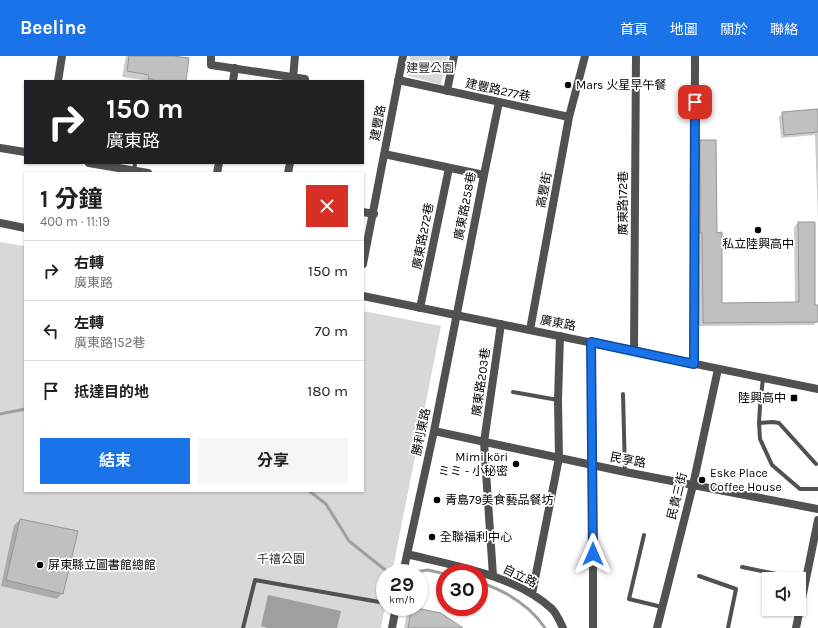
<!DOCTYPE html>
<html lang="zh-TW">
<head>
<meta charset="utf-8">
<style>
	:root { --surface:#fff; --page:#f6f6f6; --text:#202124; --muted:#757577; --line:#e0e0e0; --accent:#1a73e8 }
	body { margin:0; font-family:Karla,"Noto Sans TC","Noto Sans JP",sans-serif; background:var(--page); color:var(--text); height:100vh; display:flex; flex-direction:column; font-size:15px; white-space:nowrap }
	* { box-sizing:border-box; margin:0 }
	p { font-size:13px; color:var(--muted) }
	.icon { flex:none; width:22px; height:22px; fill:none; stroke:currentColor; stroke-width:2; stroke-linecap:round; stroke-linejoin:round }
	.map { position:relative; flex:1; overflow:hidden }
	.details { position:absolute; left:24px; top:116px; width:340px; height:320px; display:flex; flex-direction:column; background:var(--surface); border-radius:0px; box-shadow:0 1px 3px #0004 }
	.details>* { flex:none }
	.banner { position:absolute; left:24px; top:24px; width:340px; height:84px; border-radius:0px; box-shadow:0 1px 3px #0004; background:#202124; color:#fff; overflow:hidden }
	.tools { position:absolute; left:762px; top:516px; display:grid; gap:8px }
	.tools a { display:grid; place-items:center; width:44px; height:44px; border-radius:0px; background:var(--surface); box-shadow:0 1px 3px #0004; font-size:20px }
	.speed { position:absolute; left:376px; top:508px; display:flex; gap:8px; font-size:20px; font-weight:700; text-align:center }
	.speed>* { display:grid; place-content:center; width:52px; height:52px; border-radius:50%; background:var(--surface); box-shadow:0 1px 3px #0004; line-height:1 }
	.speed small { font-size:10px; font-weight:400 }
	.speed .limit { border:6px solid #d22; background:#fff; color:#111 }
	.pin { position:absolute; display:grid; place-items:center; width:34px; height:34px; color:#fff; margin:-17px; border-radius:8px; box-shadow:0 2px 6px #0006 }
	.me { position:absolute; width:44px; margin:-22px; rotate:0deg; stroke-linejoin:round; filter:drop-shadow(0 0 3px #0008) }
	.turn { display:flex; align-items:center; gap:14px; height:84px; padding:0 16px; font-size:18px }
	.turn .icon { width:52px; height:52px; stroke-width:2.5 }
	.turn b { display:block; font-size:28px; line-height:34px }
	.round { display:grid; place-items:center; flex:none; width:42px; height:42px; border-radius:0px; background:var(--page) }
	.headline { display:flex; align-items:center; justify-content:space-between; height:68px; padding:0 16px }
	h1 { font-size:24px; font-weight:700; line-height:30px }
	.button { display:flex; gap:8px; margin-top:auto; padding:8px 16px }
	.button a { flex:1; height:46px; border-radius:0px; background:var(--accent); color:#fff; font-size:16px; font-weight:700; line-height:46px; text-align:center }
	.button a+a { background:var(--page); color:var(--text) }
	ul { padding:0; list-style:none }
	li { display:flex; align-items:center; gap:12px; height:60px; padding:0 16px; border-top:1px solid var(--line) }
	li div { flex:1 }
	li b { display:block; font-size:15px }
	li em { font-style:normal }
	header { display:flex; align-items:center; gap:24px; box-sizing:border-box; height:56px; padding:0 20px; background:var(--accent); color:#fff }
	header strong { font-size:19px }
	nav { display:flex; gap:22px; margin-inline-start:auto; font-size:14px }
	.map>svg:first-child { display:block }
	.green { fill:#d8d8d8 }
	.water { fill:#9f9f9f }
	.shadow { fill:#0003 }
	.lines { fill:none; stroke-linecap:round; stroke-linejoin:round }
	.stream { stroke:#9f9f9f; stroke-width:3 }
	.building { fill:#c0c0c0; stroke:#959595 }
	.service { stroke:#515151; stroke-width:4 }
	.minor { stroke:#515151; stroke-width:8 }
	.tertiary { stroke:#515151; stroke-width:8 }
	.route-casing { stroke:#114b97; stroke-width:10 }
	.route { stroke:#1a73e8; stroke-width:7 }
	.poi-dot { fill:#000; stroke:#fff; stroke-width:1.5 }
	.labels { text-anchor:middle; stroke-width:3.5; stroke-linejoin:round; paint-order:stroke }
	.park-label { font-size:12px; fill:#2f2f2f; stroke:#fff }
	.poi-label { font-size:12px; fill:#000; stroke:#fff; text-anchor:start }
	.street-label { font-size:12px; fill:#000; stroke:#fff }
</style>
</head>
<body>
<header>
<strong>Beeline</strong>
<nav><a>首頁</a><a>地圖</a><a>關於</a><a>聯絡</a></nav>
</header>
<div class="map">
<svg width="818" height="572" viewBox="0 0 818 572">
	<rect width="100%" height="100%" fill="#fff"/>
	<path class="green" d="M410 0H448L441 29 406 19Z
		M0 186 25 190V435H363V255L441 270 392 517H385V550L381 572H0Z"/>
	<path class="water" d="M268 539 341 555 337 572H268L261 570Z"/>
	<path class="shadow" d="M126 0H166L185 25H144V24L122 21Z
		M818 54V166L815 79 781 82 779 61 783 57Z
		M701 86 716 178 721 248 795 247 794 171 798 167 814 250H818V265L814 269 699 270 696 90Z
		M20 464 62 537 57 543 1 530 14 469Z
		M413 552 461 572H404L407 558Z"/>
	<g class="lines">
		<path class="stream" d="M0 358 25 353
			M309 435 326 448 349 485 389 517
			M408 517 428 514 445 518
			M479 526C506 535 529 548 545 572"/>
	</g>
	<path class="building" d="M129 0H173L189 2 186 25H154V23H148L149 19 127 15Z
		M818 53V76L784 79 782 56Z
		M700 84H716L717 177 722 176V247L799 246 798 166H815V249H818V266L703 267 702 177H700Z
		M20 463 78 475 63 538 6 524Z
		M412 551 441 557 463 572H408Z"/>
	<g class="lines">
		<path class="service" d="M134 115 135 107
			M763 322 760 350 759 367 760 383 772 409 800 433H818
			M513 336 558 344
			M623 338 625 416
			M759 367 773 366 779 367 816 408
			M644 479 629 543 662 551
			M742 511 806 524
			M699 520 736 533 728 572
			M243 572 255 524 385 547"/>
		<path class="minor" d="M211 0V9L305 23V25
			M293 22 295 0
			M398 24 569 61
			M58 25 62 0
			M233 25 235 12
			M447 35 454 0
			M0 92 25 96
			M384 98 484 119
			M89 107 148 117
			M217 117 219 107
			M288 117 290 107
			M363 156 374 158
			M363 208 403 0
			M420 252 449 112
			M530 274 569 61 585 0
			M591 286 593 409V572
			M634 295 636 0
			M694 308 695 0
			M434 375 625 416 818 453
			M407 498C454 510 516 519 552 553 557 558 560 566 563 572
			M403 517 434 375 484 119 499 46
			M493 520 484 386 501 268
			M532 538 559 402 558 344 560 280
			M392 572 396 551
			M657 572 693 429 718 313
			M796 572 818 464"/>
		<path class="tertiary" d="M0 167 25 172
			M363 240 818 333"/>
	</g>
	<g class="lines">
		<defs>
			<path id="route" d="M593 498 591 286 694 308 695 46"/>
		</defs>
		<use href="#route" class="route-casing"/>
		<use href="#route" class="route"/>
	</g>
	<g class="poi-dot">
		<circle cx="568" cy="29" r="4"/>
		<circle cx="758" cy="174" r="4"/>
		<rect x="790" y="338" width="8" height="8" rx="2"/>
		<circle cx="516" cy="408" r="4"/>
		<circle cx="702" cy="424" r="4"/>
		<circle cx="437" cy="444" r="4"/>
		<circle cx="432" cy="481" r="4"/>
		<circle cx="40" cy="509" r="4"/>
	</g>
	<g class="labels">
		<g class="park-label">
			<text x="430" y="16">建豐公園</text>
			<text x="281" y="507">千禧公園</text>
		</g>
		<g class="poi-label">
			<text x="576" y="33">Mars 火星早午餐</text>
			<text x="758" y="192" text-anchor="middle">私立陸興高中</text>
			<text x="786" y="346" text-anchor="end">陸興高中</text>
			<text x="508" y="405" text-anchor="end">Mimi köri<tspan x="508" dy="14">ミミ - 小秘密</tspan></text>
			<text x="710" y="421">Eske Place<tspan x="710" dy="14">Coffee House</tspan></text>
			<text x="445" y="448">青島79美食藝品餐坊</text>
			<text x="440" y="485">全聯福利中心</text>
			<text x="48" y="513">屏東縣立圖書館總館</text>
		</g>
		<g class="street-label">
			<text transform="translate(498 34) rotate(12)" y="4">建豐路277巷</text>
			<text transform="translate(378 67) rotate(-79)" y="4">建豐路</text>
			<text transform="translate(544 134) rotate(-79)" y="4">高豐街</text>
			<text transform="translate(623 147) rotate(-90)" y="4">廣東路172巷</text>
			<text transform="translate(465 150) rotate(-79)" y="4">廣東路258巷</text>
			<text transform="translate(423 180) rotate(-79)" y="4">廣東路272巷</text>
			<text transform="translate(558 267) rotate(11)" y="4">廣東路</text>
			<text transform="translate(481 326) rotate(-82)" y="4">廣東路203巷</text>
			<text transform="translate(421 376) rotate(-78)" y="4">勝利東路</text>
			<text transform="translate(628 404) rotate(11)" y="4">民享路</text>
			<text transform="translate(677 440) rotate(-76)" y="4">民貴三街</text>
			<text transform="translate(520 520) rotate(26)" y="4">自立路</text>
		</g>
	</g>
</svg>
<div class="tools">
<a><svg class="icon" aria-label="sound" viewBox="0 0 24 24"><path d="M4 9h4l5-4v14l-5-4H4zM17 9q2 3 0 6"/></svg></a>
</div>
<div class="speed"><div>29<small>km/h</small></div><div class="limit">30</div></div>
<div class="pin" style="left:695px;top:46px;background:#d93025"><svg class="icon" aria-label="arrive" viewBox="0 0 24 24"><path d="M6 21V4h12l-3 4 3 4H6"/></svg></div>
<svg class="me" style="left:593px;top:498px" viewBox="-20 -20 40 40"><path d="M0-17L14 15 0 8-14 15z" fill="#1a73e8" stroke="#fff" stroke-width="4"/></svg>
<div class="banner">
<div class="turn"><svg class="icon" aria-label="right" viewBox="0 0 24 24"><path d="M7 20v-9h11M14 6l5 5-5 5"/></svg><div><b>150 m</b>廣東路</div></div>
</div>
<section class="details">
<div class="headline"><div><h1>1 分鐘</h1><p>400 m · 11:19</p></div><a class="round" style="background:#d93025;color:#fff"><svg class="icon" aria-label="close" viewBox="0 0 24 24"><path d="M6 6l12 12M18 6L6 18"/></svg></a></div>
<ul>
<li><svg class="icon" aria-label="right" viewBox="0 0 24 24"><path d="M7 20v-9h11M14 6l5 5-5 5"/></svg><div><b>右轉</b><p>廣東路</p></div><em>150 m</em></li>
<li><svg class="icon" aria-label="left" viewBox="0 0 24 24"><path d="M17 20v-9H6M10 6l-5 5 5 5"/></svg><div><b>左轉</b><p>廣東路152巷</p></div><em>70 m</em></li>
<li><svg class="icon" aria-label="arrive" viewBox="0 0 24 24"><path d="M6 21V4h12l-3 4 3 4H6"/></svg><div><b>抵達目的地</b></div><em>180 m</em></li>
</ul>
<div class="button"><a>結束</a><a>分享</a></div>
</section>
</div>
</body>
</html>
